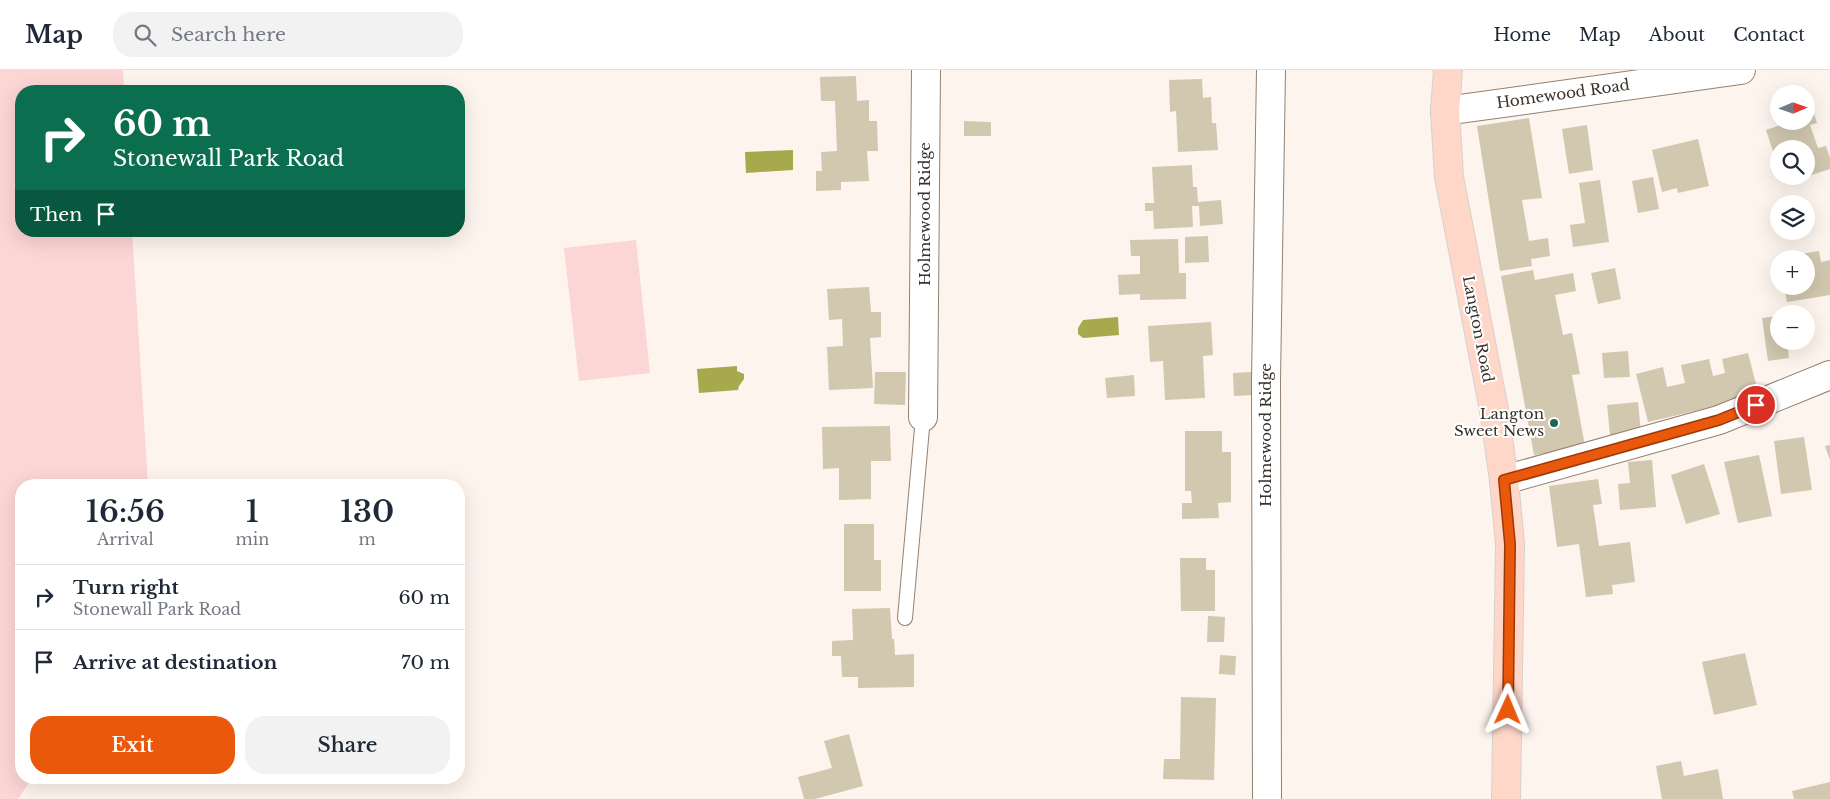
<!DOCTYPE html>
<html lang="en">
<head>
<meta charset="utf-8">
<style>
	:root { --surface:#fff; --page:#f2f2f3; --text:#1f2937; --muted:#747a83; --line:#e0e1e3; --accent:#ea580c }
	body { margin:0; font-family:"Libre Baskerville",serif; background:var(--page); color:var(--text); height:100vh; display:flex; flex-direction:column; font-size:19px; white-space:nowrap }
	* { box-sizing:border-box; margin:0 }
	p { font-size:16px; color:var(--muted) }
	.icon { flex:none; width:28px; height:28px; fill:none; stroke:currentColor; stroke-width:2; stroke-linecap:round; stroke-linejoin:round }
	.map { position:relative; flex:1; overflow:hidden }
	.drawer { position:absolute; left:15px; top:409px; width:450px; height:305px; display:flex; flex-direction:column; background:var(--surface); border-radius:20px; box-shadow:0 5px 20px #0002 }
	.drawer>* { flex:none }
	.banner { position:absolute; left:15px; top:15px; width:450px; height:152px; border-radius:20px; box-shadow:0 5px 20px #0002; background:#0b6e4f; color:#fff; overflow:hidden }
	.needle { width:32px; rotate:88deg }
	.fabs { position:absolute; left:1770px; top:15px; display:grid; gap:10px }
	.fabs a { display:grid; place-items:center; width:45px; height:45px; border-radius:50%; background:var(--surface); box-shadow:0 5px 20px #0002; font-size:25px }
	.pin { position:absolute; display:grid; place-items:center; width:42px; height:42px; color:#fff; margin:-21px; border:2px solid #fff; border-radius:50%; box-shadow:0 1px 5px #0007 }
	.me { position:absolute; width:55px; margin:-28px; rotate:1deg; stroke-linejoin:round; filter:drop-shadow(0 0 4px #0008) }
	.turn { display:flex; align-items:center; gap:18px; height:105px; padding:0 15px; font-size:22px }
	.turn .icon { width:65px; height:65px; stroke-width:2.5 }
	.turn b { display:block; font-size:35px; line-height:42px }
	.then { display:flex; align-items:center; height:48px; padding:0 15px; background:#0003; gap:10px; font-size:19px }
	.eta { display:flex; justify-content:space-evenly; align-items:center; height:85px; text-align:center }
	.eta b { font-size:30px; font-weight:600; line-height:35px }
	.button { display:flex; gap:10px; margin-top:auto; padding:10px 15px }
	.button a { flex:1; height:58px; border-radius:20px; background:var(--accent); color:#fff; font-size:20px; font-weight:600; line-height:58px; text-align:center }
	.button a+a { background:var(--page); color:var(--text) }
	ul { padding:0; list-style:none }
	li { display:flex; align-items:center; gap:15px; height:65px; padding:0 15px; border-top:1px solid var(--line) }
	li div { flex:1 }
	li b { display:block; font-size:19px }
	li em { font-style:normal }
	header { display:flex; align-items:center; gap:30px; box-sizing:border-box; height:70px; padding:0 25px; background:var(--surface); border-bottom:1px solid var(--line) }
	header strong { font-size:24px }
	nav { display:flex; gap:28px; margin-inline-start:auto; font-size:18px }
	.search { width:350px; height:45px; background:var(--page); display:flex; align-items:center; gap:12px; box-sizing:border-box; padding:0 18px; border-radius:20px; color:var(--muted); font-size:19px }
	.map>svg:first-child { display:block }
	.green { fill:#fcd5d5 }
	.water { fill:#a8a84d }
	.building { fill:#d2c7af }
	.lines { fill:none; stroke-linecap:round; stroke-linejoin:round }
	.lane-casing { stroke:#948170; stroke-width:16 }
	.street-casing { stroke:#948170; stroke-width:30 }
	.primary-casing { stroke:#d3d2d0; stroke-width:30 }
	.lane { stroke:#fff; stroke-width:14 }
	.street { stroke:#fff; stroke-width:28 }
	.primary { stroke:#ffd7c9; stroke-width:28 }
	.route-casing { stroke:#983908; stroke-width:12 }
	.route { stroke:#ea580c; stroke-width:9 }
	.poi-dot { fill:#1f6557; stroke:#fff; stroke-width:2 }
	.labels { text-anchor:middle; stroke-width:4; stroke-linejoin:round; paint-order:stroke }
	.street-label { font-size:15px; fill:#39312a; stroke:#fff }
	.poi-label { font-size:15px; fill:#39312a; stroke:#fff; text-anchor:end }
</style>
</head>
<body>
<header>
<strong>Map</strong>
<div class="search"><svg class="icon" aria-label="search" viewBox="0 0 24 24"><circle cx="10" cy="10" r="6"/><path d="M15 15l6 6"/></svg>Search here</div>
<nav><a>Home</a><a>Map</a><a>About</a><a>Contact</a></nav>
</header>
<div class="map">
<svg width="1830" height="729" viewBox="0 0 1830 729">
	<rect width="100%" height="100%" fill="#fdf4ed"/>
	<path class="green" d="M0 0H123L124 21H21V161H132L148 415H21V708H32L18 729H0Z
		M636 170 650 303 579 311 564 178Z"/>
	<path class="water" d="M793 80V100L746 103 745 82Z
		M1118 247 1119 265 1083 268 1078 264V258L1083 250Z
		M737 296V301L744 304V309L739 316 738 320 699 323 697 299Z"/>
	<path class="building" d="M856 6 857 31 869 30V51H877L878 81H867L869 111 841 112V120L816 121V101H822L821 82 837 81 835 31H821L820 7Z
		M1202 9 1203 28 1211 27 1212 53H1216L1218 80 1178 82 1176 41 1170 42 1169 10Z
		M1814 44 1817 53 1810 55 1818 78 1826 76 1830 88V99L1784 114 1781 106H1806V79H1779L1778 97 1766 60 1792 51H1806V46Z
		M1529 48 1542 128 1522 130 1529 171 1548 168 1550 186 1531 189 1532 196 1500 201 1477 56Z
		M964 51 991 52V66H964Z
		M1587 55 1593 100 1569 104 1562 59Z
		M1698 69 1709 116 1678 123 1677 118 1662 122 1652 80Z
		M1192 95 1193 117H1197L1198 132 1221 130 1223 154 1200 156 1199 136H1192L1193 157 1154 159 1153 141H1145V133H1154L1152 97Z
		M1653 107 1659 139 1638 143 1632 111Z
		M1600 110 1609 172 1573 177 1570 155 1585 153 1579 113Z
		M1208 166 1209 192 1185 193V167Z
		M1178 169 1179 203H1186V229L1140 230V224L1119 225 1118 205 1140 204V186H1131L1130 170Z
		M1819 181 1821 192 1830 190V225L1787 232 1784 216H1806V189H1795L1794 185Z
		M1615 198 1621 229 1598 234 1591 203Z
		M1533 200 1535 210 1573 203 1576 221 1555 225 1563 265 1572 263 1580 304 1572 305 1585 376 1534 385 1501 206Z
		M869 217 871 242H881V267L870 268 873 318 829 320 827 277 843 276 842 249 829 250 827 219Z
		M1779 246V271H1787L1789 288 1768 291 1762 248Z
		M1211 252 1213 285 1203 286 1205 328 1165 330 1163 291 1150 292 1148 256Z
		M1628 281 1630 307 1604 308 1602 283Z
		M1748 283 1759 326 1648 352 1636 304 1663 297 1667 317 1685 313 1681 295 1709 289 1713 306 1725 303 1722 289Z
		M875 302H906L905 335 874 334Z
		M1253 302 1254 325 1234 326 1233 303Z
		M1134 305 1135 326 1107 328 1105 308Z
		M1638 332 1641 362 1610 365 1607 335Z
		M890 356 891 391H871V429L839 430V398L823 399 822 357Z
		M1185 361H1222V382H1231V432L1218 433 1219 448 1182 449V433H1192L1191 421H1185Z
		M1804 367 1812 420 1781 424 1774 371Z
		M1830 375V390L1825 376Z
		M1759 385 1772 446 1738 453 1724 392Z
		M1652 390 1656 437 1620 440 1618 414 1630 413 1628 392Z
		M1704 394 1720 444 1686 454 1671 405Z
		M1598 409 1602 434 1593 435 1599 476 1630 472 1635 512 1612 515 1613 524 1586 527 1579 474 1557 477 1549 416Z
		M844 454H874V490H881V521H844Z
		M1180 488H1206V500H1215V541H1181Z
		M890 538 892 569H894L895 585 914 584V617L858 618V607H842L841 586H832V571L853 570 852 539Z
		M1208 546 1225 547 1224 572H1207Z
		M1745 583 1757 635 1714 645 1702 592Z
		M1220 585 1236 586 1235 605 1219 604Z
		M1181 627 1216 628 1214 710 1163 709 1164 689H1180Z
		M849 664 863 716 815 729H804L798 707 832 698 824 671Z
		M1681 691 1684 706 1718 699 1723 729H1662L1656 696Z
		M1830 712V729H1794L1792 721Z"/>
	<g class="lines">
		<defs>
			<path id="lane" d="M905 548 923 347"/>
			<path id="street" d="M1445 41 1741 0
				M923 347 926 0
				M1504 410 1719 350 1830 305
				M1267 729 1266 311 1271 0"/>
			<path id="primary" d="M1448 0 1445 41 1449 107 1494 340 1504 410 1510 474 1506 729"/>
		</defs>
		<use href="#lane" class="lane-casing"/>
		<use href="#street" class="street-casing"/>
		<use href="#primary" class="primary-casing"/>
		<use href="#lane" class="lane"/>
		<use href="#street" class="street"/>
		<use href="#primary" class="primary"/>
	</g>
	<g class="lines">
		<defs>
			<path id="route" d="M1508 640 1510 474 1504 410 1719 350 1756 335"/>
		</defs>
		<use href="#route" class="route-casing"/>
		<use href="#route" class="route"/>
	</g>
	<circle class="poi-dot" cx="1554" cy="353" r="5"/>
	<g class="labels">
		<g class="street-label">
			<text transform="translate(1563 24) rotate(-8)" y="5">Homewood Road</text>
			<text transform="translate(925 144) rotate(-90)" y="5">Holmewood Ridge</text>
			<text transform="translate(1478 259) rotate(79)" y="5">Langton Road</text>
			<text transform="translate(1266 365) rotate(-90)" y="5">Holmewood Ridge</text>
		</g>
		<g class="poi-label">
			<text x="1544" y="349">Langton<tspan x="1544" dy="17">Sweet News</tspan></text>
		</g>
	</g>
</svg>
<div class="fabs">
<a><svg class="needle" viewBox="-14 -14 28 28"><path d="M0-13l5 13h-10z" fill="#e53935"/><path d="M0 13l5-13h-10z" fill="#747a83"/></svg></a>
<a><svg class="icon" aria-label="search" viewBox="0 0 24 24"><circle cx="10" cy="10" r="6"/><path d="M15 15l6 6"/></svg></a>
<a><svg class="icon" aria-label="layers" viewBox="0 0 24 24"><path d="M12 4l9 5-9 5-9-5zM3 14l9 5 9-5"/></svg></a>
<a>+</a>
<a>−</a>
</div>
<div class="pin" style="left:1756px;top:335px;background:#d93025"><svg class="icon" aria-label="arrive" viewBox="0 0 24 24"><path d="M6 21V4h12l-3 4 3 4H6"/></svg></div>
<svg class="me" style="left:1508px;top:640px" viewBox="-20 -20 40 40"><path d="M0-17L14 15 0 8-14 15z" fill="#ea580c" stroke="#fff" stroke-width="4"/></svg>
<div class="banner">
<div class="turn"><svg class="icon" aria-label="right" viewBox="0 0 24 24"><path d="M7 20v-9h11M14 6l5 5-5 5"/></svg><div><b>60 m</b>Stonewall Park Road</div></div>
<div class="then">Then<svg class="icon" aria-label="arrive" viewBox="0 0 24 24"><path d="M6 21V4h12l-3 4 3 4H6"/></svg></div>
</div>
<section class="drawer">
<div class="eta">
<div><b>16:56</b><p>Arrival</p></div>
<div><b>1</b><p>min</p></div>
<div><b>130</b><p>m</p></div>
</div>
<ul>
<li><svg class="icon" aria-label="right" viewBox="0 0 24 24"><path d="M7 20v-9h11M14 6l5 5-5 5"/></svg><div><b>Turn right</b><p>Stonewall Park Road</p></div><em>60 m</em></li>
<li><svg class="icon" aria-label="arrive" viewBox="0 0 24 24"><path d="M6 21V4h12l-3 4 3 4H6"/></svg><div><b>Arrive at destination</b></div><em>70 m</em></li>
</ul>
<div class="button"><a>Exit</a><a>Share</a></div>
</section>
</div>
</body>
</html>
